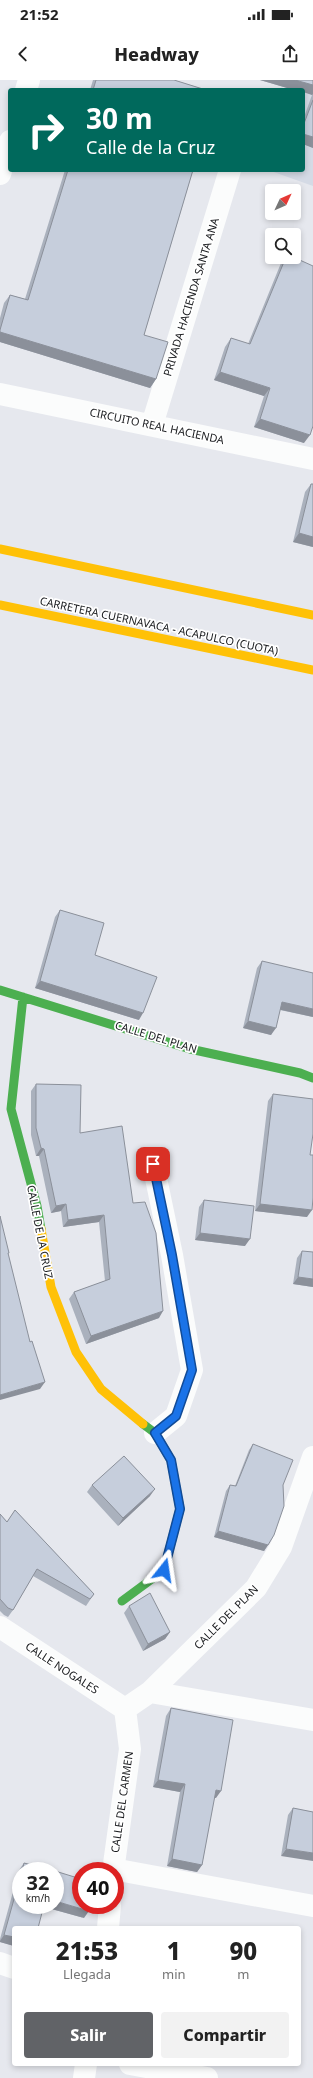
<!DOCTYPE html>
<html lang="es">
<head>
<meta charset="utf-8">
<style>
	:root { --surface:#fff; --page:#f2f2f2; --text:#222; --muted:#767676; --accent:#616367 }
	body { margin:0; font-family:"Noto Sans",sans-serif; background:var(--page); color:var(--text); height:100vh; display:flex; flex-direction:column; font-size:15px; white-space:nowrap }
	* { box-sizing:border-box; margin:0 }
	p { font-size:13px; color:var(--muted) }
	.icon { flex:none; width:22px; height:22px; fill:none; stroke:currentColor; stroke-width:2; stroke-linecap:round; stroke-linejoin:round }
	.map { position:relative; flex:1; overflow:hidden }
	.side { position:absolute; left:12px; top:1846px; width:289px; height:140px; display:flex; flex-direction:column; background:var(--surface); border-radius:4px; box-shadow:0 2px 6px #0003 }
	.side>* { flex:none }
	.banner { position:absolute; left:8px; top:8px; width:297px; height:84px; border-radius:4px; box-shadow:0 2px 6px #0003; background:#00695c; color:#fff; overflow:hidden }
	.needle { width:26px; rotate:46deg }
	.buttons { position:absolute; left:265px; top:104px; display:grid; gap:8px }
	.buttons a { display:grid; place-items:center; width:36px; height:36px; border-radius:4px; background:var(--surface); box-shadow:0 2px 6px #0003; font-size:20px }
	.speed { position:absolute; left:12px; top:1782px; display:flex; gap:8px; font-size:20px; font-weight:700; text-align:center }
	.speed>* { display:grid; place-content:center; width:52px; height:52px; border-radius:50%; background:var(--surface); box-shadow:0 2px 6px #0003; line-height:1 }
	.speed small { font-size:10px; font-weight:400 }
	.speed .limit { border:6px solid #d22; background:#fff; color:#111 }
	.pin { position:absolute; display:grid; place-items:center; width:34px; height:34px; color:#fff; margin:-17px; border-radius:8px; box-shadow:0 2px 6px #0006 }
	.me { position:absolute; width:44px; margin:-22px; rotate:15deg; stroke-linejoin:round; filter:drop-shadow(0 0 3px #0008) }
	.turn { display:flex; align-items:center; gap:14px; height:84px; padding:0 12px; font-size:18px }
	.turn .icon { width:52px; height:52px; stroke-width:2.5 }
	.turn b { display:block; font-size:28px; line-height:34px }
	.eta { display:flex; justify-content:space-evenly; align-items:center; height:68px; text-align:center }
	.eta b { font-size:24px; font-weight:800; line-height:28px }
	.cta { display:flex; gap:8px; margin-top:auto; padding:8px 12px }
	.cta a { flex:1; height:46px; border-radius:4px; background:var(--accent); color:#fff; font-size:16px; font-weight:800; line-height:46px; text-align:center }
	.cta a+a { background:var(--page); color:var(--text) }
	.status { display:flex; justify-content:space-between; align-items:center; height:28px; padding:0 20px; background:var(--surface); direction:ltr }
	.status svg { height:11px; fill:currentColor }
	header { display:flex; justify-content:space-between; align-items:center; height:52px; padding:0 12px; background:var(--surface); font-size:18px; font-weight:800 }
	.map>svg:first-child { display:block }
	.built { fill:#d4dae5 }
	.lines { fill:none; stroke-linecap:round; stroke-linejoin:round }
	.street { stroke:#fbfcfc; stroke-width:22 }
	.fast { stroke:#4caf50; stroke-width:9 }
	.slow { stroke:#ffc107; stroke-width:9 }
	.wall { fill:#aab1bd }
	.shaded-wall { fill:#8b909a }
	.building { fill:#c6cedc; stroke:#8b909a }
	.route-casing { stroke:#114b97; stroke-width:10 }
	.route { stroke:#1a73e8; stroke-width:7 }
	.labels { text-anchor:middle; stroke-width:3.5; stroke-linejoin:round; paint-order:stroke }
	.street-label { font-size:11px; fill:#191b1e; stroke:#fff }
</style>
</head>
<body>
<div class="status"><b>21:52</b><svg viewBox="0 0 49 12"><path d="M0 12V9h3v3zM5 12V6h3v6zM10 12V3h3v9zM15 12V0h3v12zM26 1h20v11H26zM47 4h2v5h-2z"/></svg></div>
<header><svg class="icon" aria-label="back" viewBox="0 0 24 24"><path d="M15 5l-7 7 7 7"/></svg>Headway<svg class="icon" aria-label="share" viewBox="0 0 24 24"><path d="M12 15V3M7 8l5-5 5 5M5 13v7h14v-7"/></svg></header>
<div class="map">
<svg width="313" height="1998" viewBox="0 0 313 1998">
	<rect width="100%" height="100%" fill="#e6e8ee"/>
	<path class="built" d="M275 0H313V106L268 90H303V10H290Z"/>
	<g class="lines">
		<path class="street" d="M26 10 29 0
			M0 94 10 61
			M0 314 313 379
			M152 345 230 90
			M153 1084 172 1175 192 1290 176 1336 155 1353
			M0 1547 125 1629
			M150 1612 313 1640
			M125 1629 150 1612 256 1508 281 1467 313 1377
			M113 1789 313 1826
			M113 1791 130 1669 125 1629
			M108 1848 110 1825
			M0 1883 14 1888
			M130 1984 207 1998
			M84 1998 86 1984"/>
		<path class="fast" d="M0 910 190 969 300 993 313 998
			M23 917 11 1029 37 1126 41 1149
			M122 1521 164 1490 180 1429 171 1380 155 1353 143 1344"/>
		<path class="slow" d="M0 469 313 535
			M0 525 313 590
			M41 1149 51 1207 76 1272 101 1309 143 1344"/>
	</g>
	<path class="wall" d="M93 0H174L206 10H90Z
		M260 0H313V68L303 64V40L312 15 303 10H294Z
		M65 90H193L144 255 156 299 150 308 0 262V238L4 223 10 215 25 219Z
		M286 177H293L304 363 254 347 264 316 214 300 225 267 231 258 248 264 281 183Z
		M311 404 313 467 293 462 305 412Z
		M60 830 95 875 139 940 35 908 55 837Z
		M262 881 313 937 280 930 271 955 243 948 257 888Z
		M36 1004 80 1053 133 1123 159 1238 86 1264 69 1219 74 1212 105 1201 99 1142 63 1147 61 1131 51 1133 39 1076H36L31 1055V1011Z
		M273 1014 310 1075 307 1137 255 1131 268 1021Z
		M204 1120 245 1166 195 1160 199 1127Z
		M302 1171 313 1207 293 1204 297 1178Z
		M253 1364 283 1405 268 1465 264 1471 214 1457 226 1411 230 1405 235 1406 249 1370Z
		M92 1405 150 1416 118 1446 87 1412Z
		M15 1430 94 1514 86 1526 33 1496 13 1530 8 1537 4 1535 0 1531V1434L7 1442Z
		M129 1526 170 1552 165 1559 143 1571 124 1533Z
		M171 1628 216 1718H214L202 1785 197 1792 167 1786 180 1712 153 1707 166 1636Z
		M293 1728 313 1732 281 1776 288 1735Z
		M24 1783 54 1791H21V1825H55L84 1838 44 1827 14 1848V1866L0 1862V1859L19 1790Z"/>
	<path class="shaded-wall" d="M260 0H295L313 5V14L312 15 303 12V10H294Z
		M303 54 313 57V68L303 64Z
		M0 252 156 299 150 308 0 262Z
		M220 292 270 308 264 316 214 300Z
		M260 339 310 355 304 363 254 347Z
		M299 453 313 457V467L293 462Z
		M40 901 143 933 139 940 35 908Z
		M282 922 313 929V937L277 929Z
		M248 941 276 948 271 955 243 948Z
		M41 1068 44 1069 39 1076H36Z
		M66 1124 61 1131 51 1133 56 1126Z
		M260 1124 312 1130 307 1137 255 1131Z
		M104 1135 99 1142 63 1147 68 1140Z
		M200 1153 250 1159 245 1166 195 1160Z
		M298 1197 313 1199V1207L293 1204Z
		M163 1231 159 1238 86 1264 91 1256Z
		M45 1302 40 1309 0 1320V1315Z
		M155 1409 150 1416 118 1446 123 1438Z
		M218 1451 268 1465 264 1471 214 1457Z
		M170 1552 165 1559 143 1571 148 1564Z
		M158 1700 185 1704 180 1712 153 1707Z
		M216 1710 221 1711 216 1718 211 1717Z
		M286 1769 313 1773V1781L281 1776Z
		M172 1779 202 1785 197 1792 167 1786Z
		M55 1821 89 1831 84 1838 41 1826V1825H55Z
		M4 1855 14 1857V1866L0 1862V1861Z"/>
	<path class="building" d="M96 0H174L206 10H93Z
		M295 0H313V5Z
		M313 20V57L303 54V46Z
		M68 90H193L144 255 168 262 156 299 0 252V250L10 215 28 220Z
		M286 177H293L313 186V346L310 355 260 339 270 308 220 292 231 258 250 264Z
		M311 404H313V457L299 453Z
		M60 830 104 843 95 875 157 897 143 933 40 901Z
		M262 881 313 893V929L282 922 276 948 248 941Z
		M36 1004 81 1005 80 1053 122 1046 133 1123 145 1122 156 1153 163 1231 91 1256 74 1212 110 1199 104 1135 68 1140 66 1124 56 1126 44 1069 41 1068 36 1048Z
		M273 1014 313 1019V1054L310 1075H313V1118L312 1130 260 1124Z
		M204 1120 254 1126 250 1159 200 1153Z
		M0 1136 9 1173H8L30 1262 32 1261 45 1302 0 1315Z
		M302 1171 313 1172V1199L298 1197Z
		M253 1364 293 1380 283 1405 284 1426 274 1455 268 1465 218 1451 230 1405 236 1406Z
		M124 1376 155 1409 123 1438 92 1405Z
		M15 1430 94 1514 90 1519 37 1489 13 1530 8 1528 0 1519V1434L7 1442Z
		M150 1513 170 1552 148 1564 129 1526Z
		M171 1628 233 1640 221 1711 216 1710 202 1785 172 1779 185 1704 158 1700Z
		M293 1728 313 1732V1773L286 1769Z
		M24 1783 54 1791H22Z
		M55 1791 81 1799V1825H90L89 1831 55 1821Z
		M21 1794V1825H44L38 1848H14V1857L4 1855Z"/>
	<g class="lines">
		<defs>
			<path id="route" d="M153 1084 172 1175 192 1290 176 1336 155 1353 171 1380 180 1429 164 1490"/>
		</defs>
		<use href="#route" class="route-casing"/>
		<use href="#route" class="route"/>
	</g>
	<g class="labels">
		<g class="street-label">
			<text transform="translate(191 217) rotate(-73)" y="4">PRIVADA HACIENDA SANTA ANA</text>
			<text transform="translate(157 346) rotate(12)" y="4">CIRCUITO REAL HACIENDA</text>
			<text transform="translate(159 546) rotate(12)" y="4">CARRETERA CUERNAVACA - ACAPULCO (CUOTA)</text>
			<text transform="translate(156 957) rotate(17)" y="4">CALLE DEL PLAN</text>
			<text transform="translate(40 1152) rotate(79)" y="4">CALLE DE LA CRUZ</text>
			<text transform="translate(226 1537) rotate(-45)" y="4">CALLE DEL PLAN</text>
			<text transform="translate(62 1588) rotate(33)" y="4">CALLE NOGALES</text>
			<text transform="translate(122 1722) rotate(-82)" y="4">CALLE DEL CARMEN</text>
		</g>
	</g>
</svg>
<div class="buttons">
<a><svg class="needle" viewBox="-14 -14 28 28"><path d="M0-13l5 13h-10z" fill="#e53935"/><path d="M0 13l5-13h-10z" fill="#767676"/></svg></a>
<a><svg class="icon" aria-label="search" viewBox="0 0 24 24"><circle cx="10" cy="10" r="6"/><path d="M15 15l6 6"/></svg></a>
</div>
<div class="speed"><div>32<small>km/h</small></div><div class="limit">40</div></div>
<div class="pin" style="left:153px;top:1084px;background:#d93025"><svg class="icon" aria-label="arrive" viewBox="0 0 24 24"><path d="M6 21V4h12l-3 4 3 4H6"/></svg></div>
<svg class="me" style="left:164px;top:1490px" viewBox="-20 -20 40 40"><path d="M0-17L14 15 0 8-14 15z" fill="#1a73e8" stroke="#fff" stroke-width="4"/></svg>
<div class="banner">
<div class="turn"><svg class="icon" aria-label="right" viewBox="0 0 24 24"><path d="M7 20v-9h11M14 6l5 5-5 5"/></svg><div><b>30 m</b>Calle de la Cruz</div></div>
</div>
<section class="side">
<div class="eta">
<div><b>21:53</b><p>Llegada</p></div>
<div><b>1</b><p>min</p></div>
<div><b>90</b><p>m</p></div>
</div>
<div class="cta"><a>Salir</a><a>Compartir</a></div>
</section>
</div>
</body>
</html>
